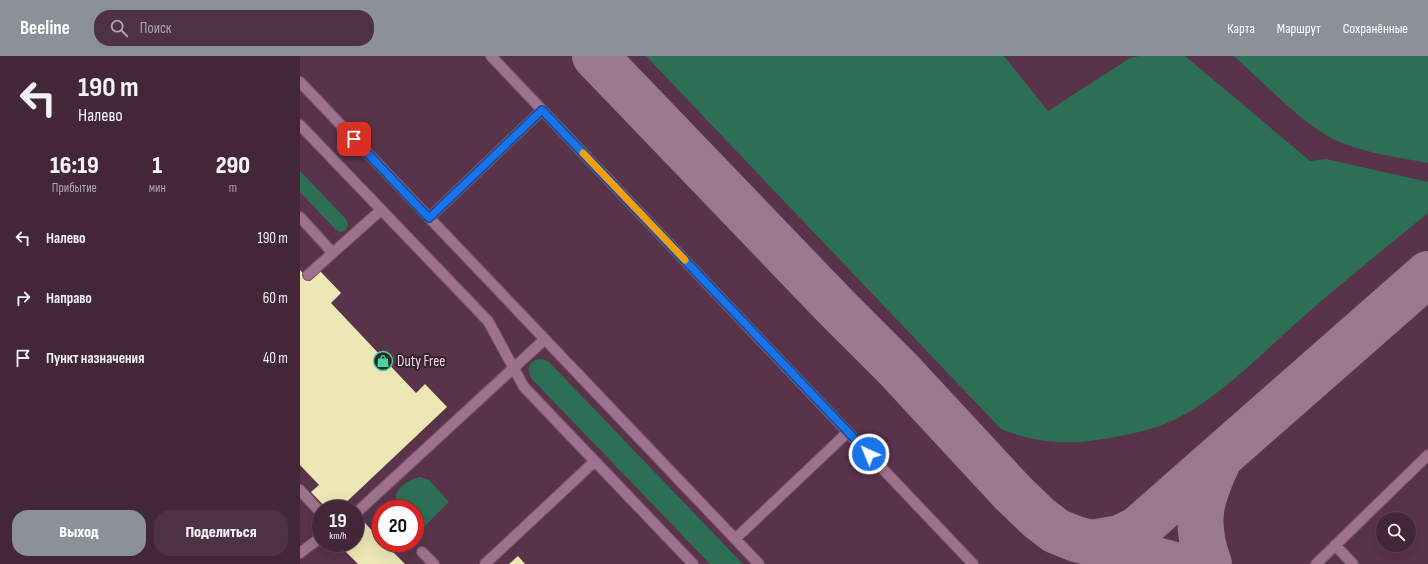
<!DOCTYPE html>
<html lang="ru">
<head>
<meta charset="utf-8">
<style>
	:root { --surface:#432638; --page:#4d3243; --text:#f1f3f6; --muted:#afa5ae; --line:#5b4353; --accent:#8c9099 }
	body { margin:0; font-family:"Sofia Sans Condensed",sans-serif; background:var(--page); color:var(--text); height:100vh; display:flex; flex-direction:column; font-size:15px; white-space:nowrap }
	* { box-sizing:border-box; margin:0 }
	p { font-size:13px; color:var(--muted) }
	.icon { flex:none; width:22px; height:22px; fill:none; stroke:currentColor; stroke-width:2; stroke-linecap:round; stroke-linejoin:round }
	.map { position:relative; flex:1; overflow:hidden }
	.drawer { display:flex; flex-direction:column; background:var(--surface); width:300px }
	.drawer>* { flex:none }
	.hud { background:#432638; color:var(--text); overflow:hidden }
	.buttons { position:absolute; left:1076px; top:456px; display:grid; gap:8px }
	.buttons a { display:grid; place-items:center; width:40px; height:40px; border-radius:50%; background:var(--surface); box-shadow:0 4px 16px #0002,0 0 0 1px var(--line); font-size:20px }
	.speed { position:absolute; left:12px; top:444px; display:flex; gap:8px; font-size:20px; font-weight:700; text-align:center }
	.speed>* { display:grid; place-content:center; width:52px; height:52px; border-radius:50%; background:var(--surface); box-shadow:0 4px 16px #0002,0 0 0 1px var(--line); line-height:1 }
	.speed small { font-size:10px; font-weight:400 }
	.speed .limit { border:6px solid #d22; background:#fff; color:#111 }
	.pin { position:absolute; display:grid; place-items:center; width:34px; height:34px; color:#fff; margin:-17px; border-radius:8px; box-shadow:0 2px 6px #0006 }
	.me { position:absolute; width:44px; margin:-22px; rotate:316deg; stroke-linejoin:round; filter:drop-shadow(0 0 3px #0008) }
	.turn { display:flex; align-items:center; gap:14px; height:84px; padding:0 12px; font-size:18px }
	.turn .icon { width:52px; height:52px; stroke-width:2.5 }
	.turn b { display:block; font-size:28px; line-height:34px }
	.eta { display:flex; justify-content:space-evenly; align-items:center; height:68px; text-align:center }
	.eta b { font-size:24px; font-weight:800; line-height:28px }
	.primary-button { display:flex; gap:8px; margin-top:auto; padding:8px 12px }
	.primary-button a { flex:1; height:46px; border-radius:16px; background:var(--accent); color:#fff; font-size:16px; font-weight:800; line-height:46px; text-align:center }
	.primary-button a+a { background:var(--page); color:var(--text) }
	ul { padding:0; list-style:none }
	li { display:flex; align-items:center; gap:12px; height:60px; padding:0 12px }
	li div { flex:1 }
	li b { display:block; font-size:15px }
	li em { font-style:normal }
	header { display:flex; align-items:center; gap:24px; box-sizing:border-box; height:56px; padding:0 20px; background:var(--accent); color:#fff }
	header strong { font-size:19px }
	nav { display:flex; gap:22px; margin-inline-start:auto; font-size:14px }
	.search { width:280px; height:36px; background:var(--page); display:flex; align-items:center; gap:10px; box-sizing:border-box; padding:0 14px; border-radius:16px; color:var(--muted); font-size:15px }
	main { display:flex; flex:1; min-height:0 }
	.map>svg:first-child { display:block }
	.green { fill:#2d6f54 }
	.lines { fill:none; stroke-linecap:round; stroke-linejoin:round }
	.taxiway { stroke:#9a798c; stroke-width:46 }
	.building { fill:#ece7b5 }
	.service-casing { stroke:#735367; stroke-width:12 }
	.service { stroke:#9e728c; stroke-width:10 }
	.route-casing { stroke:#114b97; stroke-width:10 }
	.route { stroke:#1a73e8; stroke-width:7 }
	.slow { stroke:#f59e0b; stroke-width:7 }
	.labels { text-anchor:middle; stroke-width:4; stroke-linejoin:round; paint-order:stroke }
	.poi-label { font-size:15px; fill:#f1d8e6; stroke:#34222c; text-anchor:start }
</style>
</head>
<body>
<header>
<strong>Beeline</strong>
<div class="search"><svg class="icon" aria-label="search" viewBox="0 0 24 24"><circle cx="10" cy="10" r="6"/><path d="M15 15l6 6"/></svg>Поиск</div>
<nav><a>Карта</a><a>Маршрут</a><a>Сохранённые</a></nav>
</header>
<main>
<section class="drawer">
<div class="hud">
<div class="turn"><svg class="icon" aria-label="left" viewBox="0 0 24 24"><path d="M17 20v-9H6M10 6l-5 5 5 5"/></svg><div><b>190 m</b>Налево</div></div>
</div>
<div class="eta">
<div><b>16:19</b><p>Прибытие</p></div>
<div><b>1</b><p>мин</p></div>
<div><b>290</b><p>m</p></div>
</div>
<ul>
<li><svg class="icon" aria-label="left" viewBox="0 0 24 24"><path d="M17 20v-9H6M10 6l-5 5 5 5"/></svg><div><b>Налево</b></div><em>190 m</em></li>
<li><svg class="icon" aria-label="right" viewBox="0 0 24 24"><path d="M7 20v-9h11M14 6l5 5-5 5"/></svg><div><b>Направо</b></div><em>60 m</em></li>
<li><svg class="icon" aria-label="arrive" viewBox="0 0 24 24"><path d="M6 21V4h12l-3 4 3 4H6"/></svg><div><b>Пункт назначения</b></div><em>40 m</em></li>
</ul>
<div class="primary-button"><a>Выход</a><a>Поделиться</a></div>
</section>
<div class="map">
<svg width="1128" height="508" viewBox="0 0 1128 508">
	<rect width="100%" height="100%" fill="#59334a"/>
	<path class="green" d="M346 0H704L748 55 830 2 839 0H885L1010 105 1026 103 1128 126V157C1089 189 1049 221 1011 254 970 289 923 340 874 364 853 374 828 379 804 383 768 389 735 387 701 373Z
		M934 0H1128V107C1097 101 1062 97 1033 83 1001 67 962 25 934 0Z
		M0 115 46 163 48 169 46 174 40 176 36 174 0 136Z
		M242 303 249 306 443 508H410L232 323C225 313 230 303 242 303Z
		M120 421 129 424 149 446 121 474 115 468V453H101C87 437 105 425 120 421Z"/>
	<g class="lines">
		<path class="taxiway" d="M295 0 536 251 598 313 713 437 739 462 756 475 776 483 871 508
			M791 487 820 482 838 473 1128 218
			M909 508C893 465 901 441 920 401"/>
	</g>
	<path class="building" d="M0 214 10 225 20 215 41 237 31 247 116 337 125 328 147 351 39 453H27L11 436 19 429 0 409Z
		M62 464 81 484V487H84L105 508H58L37 487H55V471Z
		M218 500 225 508H209Z"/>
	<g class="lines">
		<defs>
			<path id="service" d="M191 0 673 508
				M0 26 459 508
				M0 69 188 265 224 331 393 508
				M0 161 32 196
				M129 162 242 54
				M8 219 81 154
				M0 434 21 457
				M55 458 245 283
				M435 483 548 376
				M1035 489 1053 508
				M122 496 134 508
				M0 497 21 481
				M185 508 294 406
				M1016 508 1128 399"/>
		</defs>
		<use href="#service" class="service-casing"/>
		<use href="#service" class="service"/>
	</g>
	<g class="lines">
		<defs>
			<path id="route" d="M54 83 129 162 242 54 569 398"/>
		</defs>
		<use href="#route" class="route-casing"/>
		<use href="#route" class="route"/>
		<path class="slow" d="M283 97 385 204"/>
	</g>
	<defs>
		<symbol id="shop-ring" viewBox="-11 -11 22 22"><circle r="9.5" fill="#34222c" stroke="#48d49d" stroke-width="1.5"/><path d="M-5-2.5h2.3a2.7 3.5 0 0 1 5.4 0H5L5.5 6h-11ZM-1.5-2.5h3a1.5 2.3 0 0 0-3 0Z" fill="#48d49d"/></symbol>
	</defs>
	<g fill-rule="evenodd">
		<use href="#shop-ring" x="72" y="294" width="22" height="22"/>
	</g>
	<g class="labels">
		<g class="poi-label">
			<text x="97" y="310">Duty Free</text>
		</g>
	</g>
</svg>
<div class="buttons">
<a><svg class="icon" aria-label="search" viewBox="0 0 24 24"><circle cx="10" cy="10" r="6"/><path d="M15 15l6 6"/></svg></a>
</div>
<div class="speed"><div>19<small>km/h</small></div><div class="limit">20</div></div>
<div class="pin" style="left:54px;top:83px;background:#d93025"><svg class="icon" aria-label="arrive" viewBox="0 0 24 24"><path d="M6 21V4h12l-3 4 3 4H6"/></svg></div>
<svg class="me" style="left:569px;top:398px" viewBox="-20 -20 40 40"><circle r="17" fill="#1a73e8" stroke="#fff" stroke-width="3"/><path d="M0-11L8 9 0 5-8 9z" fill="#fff"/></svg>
</div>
</main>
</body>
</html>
